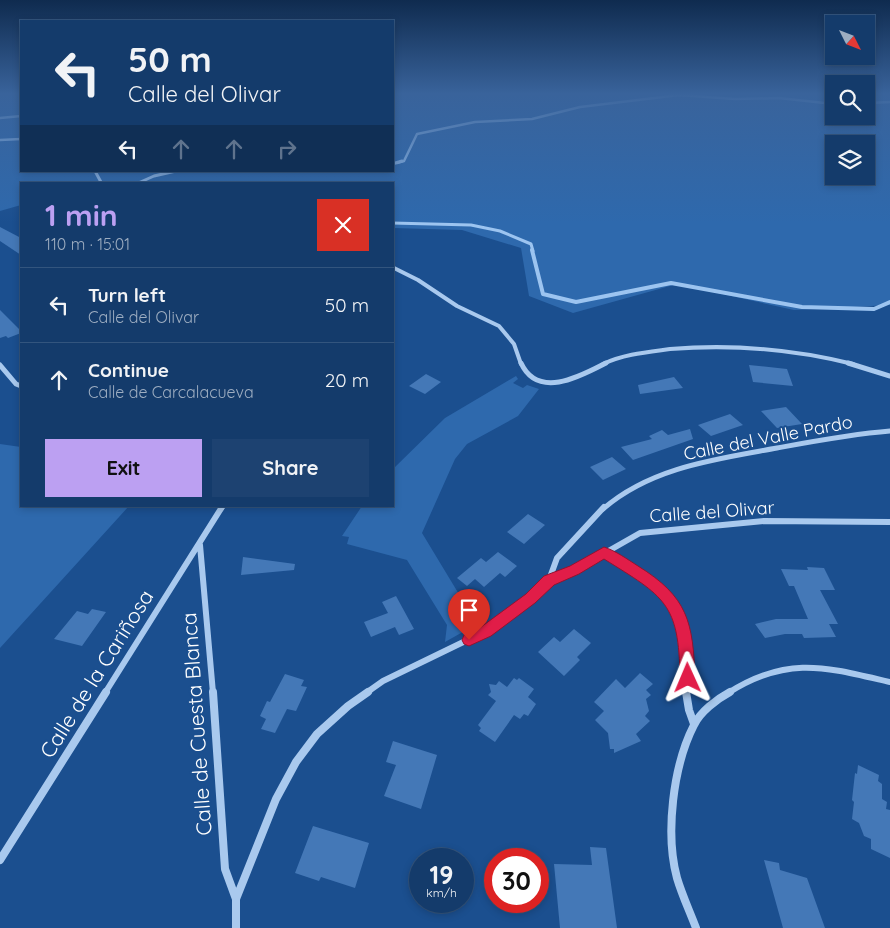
<!DOCTYPE html>
<html lang="en">
<head>
<meta charset="utf-8">
<style>
	:root { --surface:#143b6b; --page:#1d4271; --text:#f1f3f6; --muted:#9dadc1; --line:#33557e; --accent:#bca0f2 }
	body { margin:0; font-family:Quicksand,sans-serif; background:var(--page); color:var(--text); height:100vh; display:flex; flex-direction:column; font-size:19px; white-space:nowrap }
	* { box-sizing:border-box; margin:0 }
	p { font-size:16px; color:var(--muted) }
	.icon { flex:none; width:28px; height:28px; fill:none; stroke:currentColor; stroke-width:2; stroke-linecap:round; stroke-linejoin:round }
	.map { position:relative; flex:1; overflow:hidden }
	.details { position:absolute; left:20px; top:182px; width:374px; height:325px; display:flex; flex-direction:column; background:var(--surface); border-radius:0px; box-shadow:0 2px 8px #0003,0 0 0 1px var(--line) }
	.details>* { flex:none }
	.top-card { position:absolute; left:20px; top:20px; width:374px; height:152px; border-radius:0px; box-shadow:0 2px 8px #0003,0 0 0 1px var(--line); background:#143b6b; color:var(--text); overflow:hidden }
	.needle { width:32px; rotate:132deg }
	.buttons { position:absolute; left:825px; top:15px; display:grid; gap:10px }
	.buttons a { display:grid; place-items:center; width:50px; height:50px; border-radius:0px; background:var(--surface); box-shadow:0 2px 8px #0003,0 0 0 1px var(--line); font-size:25px }
	.speed { position:absolute; left:409px; top:848px; display:flex; gap:10px; font-size:25px; font-weight:700; text-align:center }
	.speed>* { display:grid; place-content:center; width:65px; height:65px; border-radius:50%; background:var(--surface); box-shadow:0 2px 8px #0003,0 0 0 1px var(--line); line-height:1 }
	.speed small { font-size:12px; font-weight:400 }
	.speed .limit { border:8px solid #d22; background:#fff; color:#111 }
	.pin { position:absolute; display:grid; place-items:center; width:42px; height:42px; color:#fff; margin:-51px -21px; border-radius:50% 50% 50% 0; rotate:-45deg; box-shadow:0 0 5px #0007 }
	.pin .icon { rotate:45deg }
	.me { position:absolute; width:55px; margin:-28px; rotate:359deg; stroke-linejoin:round; filter:drop-shadow(0 0 4px #0008) }
	.turn { display:flex; align-items:center; gap:18px; height:105px; padding:0 25px; font-size:22px }
	.turn .icon { width:65px; height:65px; stroke-width:2.5 }
	.turn b { display:block; font-size:35px; line-height:42px }
	.lanes { display:flex; align-items:center; height:48px; padding:0 25px; background:#0003; justify-content:center; gap:25px; direction:ltr }
	.lanes .off { opacity:.35 }
	.round { display:grid; place-items:center; flex:none; width:52px; height:52px; border-radius:0px; background:var(--page) }
	.headline { display:flex; align-items:center; justify-content:space-between; height:85px; padding:0 25px }
	h1 { font-size:30px; font-weight:700; line-height:38px; color:var(--accent) }
	.button { display:flex; gap:10px; margin-top:auto; padding:10px 25px }
	.button a { flex:1; height:58px; border-radius:0px; background:var(--accent); color:#111; font-size:20px; font-weight:700; line-height:58px; text-align:center }
	.button a+a { background:var(--page); color:var(--text) }
	ul { padding:0; list-style:none }
	li { display:flex; align-items:center; gap:15px; height:75px; padding:0 25px; border-top:1px solid var(--line) }
	li div { flex:1 }
	li b { display:block; font-size:19px }
	li em { font-style:normal }
	.map>svg:first-child { display:block }
	.green { fill:#2e69ad; fill-rule:evenodd }
	.lines { fill:none; stroke-linecap:round; stroke-linejoin:round }
	.stream-far2 { stroke:#9cc4f0; stroke-width:2.5 }
	.stream-far1 { stroke:#9cc4f0; stroke-width:3 }
	.stream { stroke:#9cc4f0; stroke-width:4 }
	.building { fill:#4478b7 }
	.street-far3 { stroke:#a9c9ee; stroke-width:4 }
	.street-far2 { stroke:#a9c9ee; stroke-width:5 }
	.street-far1 { stroke:#a9c9ee; stroke-width:6 }
	.street { stroke:#a9c9ee; stroke-width:8 }
	.route { fill:#e11d48; stroke:#92132f }
	.labels { text-anchor:middle; stroke-width:4; stroke-linejoin:round; paint-order:stroke }
	.street-label { font-size:18px; fill:#fff; stroke:#1b4f8f }
	.near-street-label { font-size:21px; fill:#fff; stroke:#1b4f8f }
</style>
</head>
<body>
<div class="map">
<svg width="890" height="928" viewBox="0 0 890 928">
	<rect width="100%" height="100%" fill="#1b4f8f"/>
	<path class="green" d="M0 93H21V171H392L393 93H834V116H866V93H890V305L794 310 677 284 573 313 529 296 521 248 462 230 393 228 392 184H21V205L0 211ZM834 144H866V176H834Z
		M516 376 518 379 513 383 523 388 527 385 539 389 518 416 467 444 455 459 422 533 477 624 445 642 447 625 407 560 347 544 349 537 342 536 362 506H392L393 469 445 418Z
		M0 444 21 447V506H129L0 648Z"/>
	<g class="lines">
		<path class="stream-far2" d="M866 103 890 102
			M0 118 21 116
			M0 140 21 139
			M397 163 404 161 417 134 475 122 532 119 580 107 679 95 735 99 779 98 834 104"/>
		<path class="stream-far1" d="M392 164 402 161
			M95 171 102 184
			M289 171H302
			M136 184 154 176 176 171
			M392 223 471 225 500 231 531 244 533 251"/>
		<path class="stream" d="M532 250 543 294 576 302 671 283 802 307 874 309 890 302"/>
	</g>
	<path class="building" d="M0 227 21 238V255L0 241Z
		M0 310 21 331V333L8 338 6 336 0 338Z
		M749 365 787 369 793 386 753 382Z
		M426 374 441 382 425 394 409 386Z
		M674 377 683 388 640 394 638 385Z
		M786 407 802 424 777 428 761 411Z
		M730 414 743 425 711 436 698 425Z
		M690 429 693 439 633 460 621 447 652 439 649 436 662 430 668 435Z
		M612 457 626 469 603 480 590 467Z
		M528 514 545 525 524 544 507 532Z
		M498 552 517 566 505 577 500 573 484 587 475 579 467 586 457 578 481 558 486 562Z
		M243 557 295 564 294 570 241 575Z
		M807 567 824 568 835 590H820L838 624H829L836 637 804 638 802 634H785L765 638 755 624 776 619H808L794 586H789L781 569 808 570Z
		M396 596 414 629 399 635 395 627 371 637 364 622 388 613 382 602Z
		M92 609 106 612 82 646 54 639 77 611 88 614Z
		M574 629 591 643 577 657 580 660 564 676 538 652 554 637 560 642Z
		M640 673 653 684 646 690 651 695 646 699 649 711 645 716 650 721 636 734 641 741 614 753V749H610L608 733 595 720 604 711 594 702 616 679 625 688Z
		M285 674 304 680 301 686 307 687 296 711 287 709 275 733 261 729 266 719 260 716 267 701 270 702Z
		M514 678 517 680 519 678 534 689 528 697 536 704 528 716 524 714 520 719 514 715 495 742 479 731 481 728 478 725 496 701 488 695 491 692 489 684 496 685 499 681 507 687Z
		M393 741 437 755 421 809 384 796 396 765 386 762Z
		M858 765 879 775 878 781 882 784V799L887 802 886 809 890 810V858L871 849V839L864 836 859 823 852 819 854 802 852 800 855 773 857 774Z
		M313 826 369 843 355 888 321 877 319 881 295 873Z
		M590 847 606 848 617 928H560L554 864 592 865Z
		M764 860 779 863 780 870 807 878 825 928H783Z"/>
	<g class="lines">
		<path class="street-far3" d="M392 267 418 280 457 306 499 326 514 344 521 364
			M603 364C624 354 648 352 670 349 732 344 793 349 853 364"/>
		<path class="street-far2" d="M521 363C538 400 581 376 606 363
			M848 363 890 376
			M0 365 16 384 21 386
			M221 509 223 506
			M603 509C651 467 717 459 777 448 815 441 852 434 890 431"/>
		<path class="street-far1" d="M200 545 213 693
			M605 552C620 564 638 572 654 584 690 611 686 652 686 693
			M549 580 557 558 604 507
			M105 693 222 507
			M366 693 383 681 486 631 531 598 549 580 575 570 640 533 764 521 890 522
			M728 693C788 655 825 667 890 682"/>
		<path class="street" d="M213 692 225 869 236 899
			M686 692 689 710 694 724
			M0 860 106 692
			M236 928V899L276 799 296 762 317 734 348 706 368 692
			M696 928C690 912 682 895 677 878 665 834 673 766 694 725 700 712 717 699 730 692"/>
	</g>
	<linearGradient id="sky" x2="0" y2="1"><stop stop-color="#0f2b4f"/><stop offset="0.42" stop-color="#39639b"/><stop offset="1" stop-color="#39639b" stop-opacity="0"/></linearGradient>
	<rect width="890" height="223" fill="url(#sky)"/>
	<path class="route" d="M604 547C616 551 627 559 638 566 688 597 693 622 695 678L693 683 688 686 682 683 680 678C679 603 665 597 604 559L579 574 554 585 535 603 491 636 469 646 464 644 462 640 464 635 481 627 526 594 544 576 570 566Z"/>
	<g class="labels">
		<g class="street-label">
			<text transform="translate(768 438) rotate(-11)" y="6">Calle del Valle Pardo</text>
			<text transform="translate(712 512) rotate(-4)" y="6">Calle del Olivar</text>
		</g>
		<g class="near-street-label">
			<text transform="translate(97 674) rotate(-58)" y="7">Calle de la Cariñosa</text>
			<text transform="translate(197 724) rotate(-94)" y="7">Calle de Cuesta Blanca</text>
		</g>
	</g>
</svg>
<div class="buttons">
<a><svg class="needle" viewBox="-14 -14 28 28"><path d="M0-13l5 13h-10z" fill="#e53935"/><path d="M0 13l5-13h-10z" fill="#9dadc1"/></svg></a>
<a><svg class="icon" aria-label="search" viewBox="0 0 24 24"><circle cx="10" cy="10" r="6"/><path d="M15 15l6 6"/></svg></a>
<a><svg class="icon" aria-label="layers" viewBox="0 0 24 24"><path d="M12 4l9 5-9 5-9-5zM3 14l9 5 9-5"/></svg></a>
</div>
<div class="speed"><div>19<small>km/h</small></div><div class="limit">30</div></div>
<div class="pin" style="left:469px;top:640px;background:#d93025"><svg class="icon" aria-label="arrive" viewBox="0 0 24 24"><path d="M6 21V4h12l-3 4 3 4H6"/></svg></div>
<svg class="me" style="left:688px;top:678px" viewBox="-20 -20 40 40"><path d="M0-17L14 15 0 8-14 15z" fill="#e11d48" stroke="#fff" stroke-width="4"/></svg>
<div class="top-card">
<div class="turn"><svg class="icon" aria-label="left" viewBox="0 0 24 24"><path d="M17 20v-9H6M10 6l-5 5 5 5"/></svg><div><b>50 m</b>Calle del Olivar</div></div>
<div class="lanes"><svg class="icon" aria-label="left" viewBox="0 0 24 24"><path d="M17 20v-9H6M10 6l-5 5 5 5"/></svg><svg class="icon off" aria-label="ahead" viewBox="0 0 24 24"><path d="M12 20V5M6 11l6-6 6 6"/></svg><svg class="icon off" aria-label="ahead" viewBox="0 0 24 24"><path d="M12 20V5M6 11l6-6 6 6"/></svg><svg class="icon off" aria-label="right" viewBox="0 0 24 24"><path d="M7 20v-9h11M14 6l5 5-5 5"/></svg></div>
</div>
<section class="details">
<div class="headline"><div><h1>1 min</h1><p>110 m · 15:01</p></div><a class="round" style="background:#d93025;color:#fff"><svg class="icon" aria-label="close" viewBox="0 0 24 24"><path d="M6 6l12 12M18 6L6 18"/></svg></a></div>
<ul>
<li><svg class="icon" aria-label="left" viewBox="0 0 24 24"><path d="M17 20v-9H6M10 6l-5 5 5 5"/></svg><div><b>Turn left</b><p>Calle del Olivar</p></div><em>50 m</em></li>
<li><svg class="icon" aria-label="ahead" viewBox="0 0 24 24"><path d="M12 20V5M6 11l6-6 6 6"/></svg><div><b>Continue</b><p>Calle de Carcalacueva</p></div><em>20 m</em></li>
</ul>
<div class="button"><a>Exit</a><a>Share</a></div>
</section>
</div>
</body>
</html>
